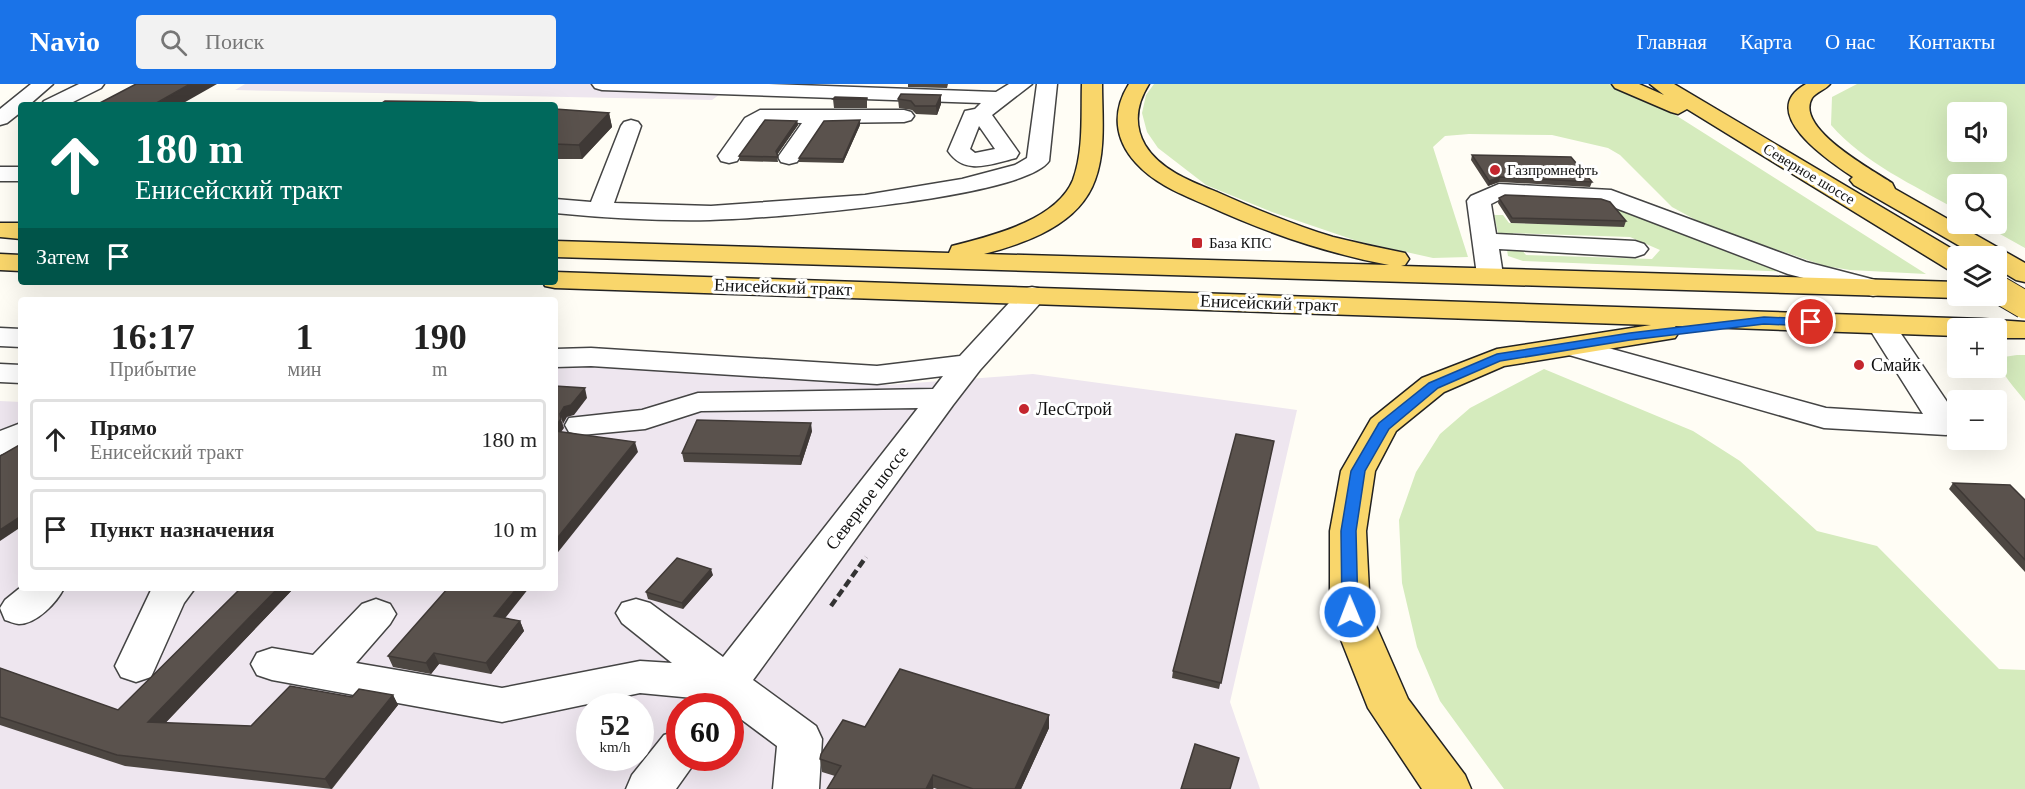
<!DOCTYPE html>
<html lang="ru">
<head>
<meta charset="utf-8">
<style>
	:root { --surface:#fff; --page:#f2f2f2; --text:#222; --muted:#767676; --line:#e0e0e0; --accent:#1a73e8 }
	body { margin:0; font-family:Georgia,serif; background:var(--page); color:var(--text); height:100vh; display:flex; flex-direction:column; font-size:22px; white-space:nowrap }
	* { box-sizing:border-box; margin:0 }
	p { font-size:20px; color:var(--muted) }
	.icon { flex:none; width:33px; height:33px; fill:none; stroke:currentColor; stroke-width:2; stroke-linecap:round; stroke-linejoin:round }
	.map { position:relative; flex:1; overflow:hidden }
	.side { position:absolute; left:18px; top:213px; width:540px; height:294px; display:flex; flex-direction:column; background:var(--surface); border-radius:6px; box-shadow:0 6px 24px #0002 }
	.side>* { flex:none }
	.banner { position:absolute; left:18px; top:18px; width:540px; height:183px; border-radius:6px; box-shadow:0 6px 24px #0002; background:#00695c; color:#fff; overflow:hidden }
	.buttons { position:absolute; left:1947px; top:18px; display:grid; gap:12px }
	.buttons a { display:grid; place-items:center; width:60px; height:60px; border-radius:6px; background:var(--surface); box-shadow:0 6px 24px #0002; font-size:30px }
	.speed { position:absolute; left:576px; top:609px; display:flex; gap:12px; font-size:30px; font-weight:700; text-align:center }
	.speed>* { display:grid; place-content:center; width:78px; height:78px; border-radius:50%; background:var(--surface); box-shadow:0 6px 24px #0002; line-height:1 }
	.speed small { font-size:15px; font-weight:400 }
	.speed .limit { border:9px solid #d22; background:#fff; color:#111 }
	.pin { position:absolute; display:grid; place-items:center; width:51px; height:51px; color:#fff; margin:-26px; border:3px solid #fff; border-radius:50%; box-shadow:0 2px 6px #0007 }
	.me { position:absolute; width:66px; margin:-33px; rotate:359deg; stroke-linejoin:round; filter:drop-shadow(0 0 4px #0008) }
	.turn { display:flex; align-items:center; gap:21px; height:126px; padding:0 18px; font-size:27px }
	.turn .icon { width:78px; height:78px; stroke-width:2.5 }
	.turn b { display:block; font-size:42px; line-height:51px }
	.then { display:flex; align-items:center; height:57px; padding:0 18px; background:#0003; gap:12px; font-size:22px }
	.eta { display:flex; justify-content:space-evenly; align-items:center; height:102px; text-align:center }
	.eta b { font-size:36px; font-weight:800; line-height:42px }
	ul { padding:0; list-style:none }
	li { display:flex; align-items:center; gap:18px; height:81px; margin:0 12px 9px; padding:0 6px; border:3px solid var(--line); border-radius:6px }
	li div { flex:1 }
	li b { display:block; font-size:22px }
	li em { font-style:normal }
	header { display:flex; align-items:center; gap:36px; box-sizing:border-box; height:84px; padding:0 30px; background:var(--accent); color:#fff }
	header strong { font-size:28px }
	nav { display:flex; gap:33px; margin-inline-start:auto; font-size:21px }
	.search { width:420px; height:54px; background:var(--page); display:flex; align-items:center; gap:15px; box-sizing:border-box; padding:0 21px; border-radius:6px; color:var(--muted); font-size:22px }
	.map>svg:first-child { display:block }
	.industrial { fill:#eee6ef; fill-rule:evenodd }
	.green { fill:#d5ebbd; fill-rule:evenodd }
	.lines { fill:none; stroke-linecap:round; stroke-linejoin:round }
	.minor-casing { stroke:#444; stroke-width:3 }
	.major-casing { stroke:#222; stroke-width:3 }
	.path { stroke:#333; stroke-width:4.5; stroke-dasharray:8 4; stroke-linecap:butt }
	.minor { fill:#fff; fill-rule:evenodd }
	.major { fill:#f9d66b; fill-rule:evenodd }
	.major-bridge-casing { stroke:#222; stroke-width:29; stroke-linecap:butt }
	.major-bridge { stroke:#f9d66b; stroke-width:27 }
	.wall { fill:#4d4742 }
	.shaded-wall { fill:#3f3936 }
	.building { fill:#5a524d; stroke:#3f3936; stroke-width:1.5 }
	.route { fill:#1a73e8; stroke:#114b97; stroke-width:1.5 }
	.poi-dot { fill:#c4262e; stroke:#fff; stroke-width:2 }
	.labels { text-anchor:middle; stroke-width:6; stroke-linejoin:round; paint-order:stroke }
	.far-poi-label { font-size:15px; fill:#111; stroke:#fff; text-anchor:start }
	.far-street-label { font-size:15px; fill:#111; stroke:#fff }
	.street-label { font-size:18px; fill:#111; stroke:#fff }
	.poi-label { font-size:18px; fill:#111; stroke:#fff; text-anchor:start }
</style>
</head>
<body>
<header>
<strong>Navio</strong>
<div class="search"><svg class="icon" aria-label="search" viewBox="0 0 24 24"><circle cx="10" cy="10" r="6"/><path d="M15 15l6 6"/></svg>Поиск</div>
<nav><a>Главная</a><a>Карта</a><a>О нас</a><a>Контакты</a></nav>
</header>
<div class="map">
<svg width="2025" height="705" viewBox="0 0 2025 705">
	<rect width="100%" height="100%" fill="#fffdf5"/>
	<path class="industrial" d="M245 0H734L712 16 235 6Z
		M579 280 887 301 1033 290 1297 326 1230 618 1260 705H0V317L21 318V504H555V281ZM590 622H640V674H590ZM680 622H730V674H680Z"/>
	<path class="green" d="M1154 0H1609L1633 9 1677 32 1926 190 1850 186 1825 182 1705 141 1672 123 1620 71 1608 64 1552 51 1469 50 1445 52 1433 63 1468 173 1433 174 1357 157 1272 128 1206 101 1158 64 1147 48 1142 29 1146 11Z
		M1857 0H2025V164L1982 140H1996V100H1958L1957 126C1914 101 1864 79 1831 41L1832 13ZM1958 28H1996V68H1958Z
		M1618 126 1790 188 1523 177 1508 172 1507 166H1522L1526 171 1652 175 1660 166 1630 153 1513 149 1515 154 1499 153 1494 131H1503L1509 139 1624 142 1614 130Z
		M2017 271H2025V317C2015 304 2001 290 1997 274Z
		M1544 285 1693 347 1740 377 1817 447 1877 462 1999 585 2025 586V705H1504L1440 617 1417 563 1402 499 1399 436 1416 388 1440 350 1470 324Z"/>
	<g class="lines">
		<defs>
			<path id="minor" d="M31 0H53L29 21H21V28L7 39 0 41V25Z
				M79 0H104L101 4 67 21H41L44 17Z
				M592 0H769L996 8 1009 0H1032L992 31 1019 69 1016 74C991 80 965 92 948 67L965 27 975 25 981 19 602 6 595 4ZM979 42 995 65 975 69 970 65Z
				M1037 0H1057L1049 77C1023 115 764 135 710 136 659 137 606 134 555 129V115L591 118 621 42 624 38 631 36 638 38 641 42 614 119 711 122 865 111 962 95 1015 81 1027 74Z
				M760 26H904L911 28 914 32 911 36 904 38 823 39 797 78 789 80 781 78 778 73 802 39 765 38 760 42 737 77 729 79 721 77 718 72 745 34Z
				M0 83H21V97H0Z
				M1499 100 1611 106 1806 178 1883 198 1887 204 1883 210 1873 212 1788 190 1600 118 1503 114 1491 120 1496 150 1635 157 1644 160 1648 165 1644 170 1635 173 1499 165 1503 191 1499 197 1490 199 1481 197 1477 191 1467 117 1471 112Z
				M1032 203 1042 205 1046 211 1042 217 980 286 953 321 753 596 816 642 822 655 819 705H773L777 662 730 627V622H689L693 614 640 609 502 638 272 596 257 591 251 580 257 569 272 564 313 571 362 520 376 515 390 520 396 530 390 540 356 579 502 604 640 577 672 579 622 539 616 529 622 519 636 515 650 519 723 573 918 324 701 327 645 345 581 351 569 348 565 341 569 334 642 326 698 309 933 305 943 292 877 300 591 282 555 283V265L591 264 877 282 960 272 1022 205Z
				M1881 232 1891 235 1958 334V348L1946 351 1824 344 1562 269 1557 263 1562 257 1572 254 1826 324 1923 330 1867 241 1871 235Z
				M0 244 21 245V263L0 262Z
				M0 280 21 281V299L0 298Z
				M21 339V363L0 371V347Z
				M21 503V504H64C57 518 37 540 19 540 15 540 9 537 5 536L0 524 5 516Z
				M152 504H195L184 519 151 593 136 598 121 593 115 582Z
				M680 646V674H698L676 705H626L632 691 664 651Z"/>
			<path id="major" d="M1082 0H1102C1102 31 1106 67 1095 96 1079 141 1026 159 984 170L1389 181C1325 169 1265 148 1206 121 1181 110 1155 100 1136 79 1114 55 1112 27 1129 0H1149C1137 19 1133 40 1145 61 1160 86 1192 98 1217 108 1255 125 1294 141 1333 153 1357 159 1381 164 1405 169L1409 175 1405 181 1401 182 1958 198V212H1968L1958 214 555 173V157L949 169 952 162C990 152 1056 137 1073 96 1084 66 1081 31 1082 0Z
				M1612 0H1639L1664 11 1650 0H1674L1964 172H1958V188L1949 186 1687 25 1678 30 1671 28 1615 4Z
				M1806 0H1830C1825 6 1816 8 1812 14 1794 44 1873 86 1892 99L1895 105 2025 179V198L2016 196 1996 184V172H1977L1854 101 1850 96 1853 93C1829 77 1755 28 1806 0Z
				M0 139H21V155L0 153Z
				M0 170 21 171V187L0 186Z
				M555 188 1982 235 2025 238V254H1996V244H1958V252L1675 242 1679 248 1675 254 1504 282 1444 308 1396 347 1375 387 1366 447 1370 528 1408 615 1465 691 1471 705H1422L1368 624 1330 528V447L1341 387 1371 335 1422 294 1497 265 1651 241 555 204 545 202 543 198H555Z"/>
		</defs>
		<use href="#minor" class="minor-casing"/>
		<use href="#major" class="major-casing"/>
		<path class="path" d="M831 522 866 473"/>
		<use href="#minor" class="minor"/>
		<use href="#major" class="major"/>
		<defs>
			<path id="major-bridge" d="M1996 204 2025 221"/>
		</defs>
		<use href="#major-bridge" class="major-bridge-casing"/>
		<use href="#major-bridge" class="major-bridge"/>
	</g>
	<path class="wall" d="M908 0H948L947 4 908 3Z
		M867 14V24H834L833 15Z
		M898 15 941 20 937 31 916 30 912 26 899 24Z
		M555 25 609 29 612 43 582 75H555Z
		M797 37 798 41 777 71 778 78 740 77 739 72Z
		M860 41 843 79 799 78V74Z
		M1472 71 1592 98 1590 103 1499 98 1488 102 1471 76Z
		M1499 114 1626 137 1624 143 1511 139 1498 119Z
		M812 347 801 381 684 378 682 369Z
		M1274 357 1219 605 1172 594 1173 587Z
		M1953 399 2025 416V488L1949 405Z
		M713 491 683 525 648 515 646 508Z
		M241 504H294L165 639 251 642 352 613 393 611 398 621 332 705 125 682 0 641V584L118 626Z
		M505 534 520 537 524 547 491 590 439 580 431 590 393 583 388 572Z
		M865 643 1049 644 1021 705H937L934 704 933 705H827L835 692 822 688 820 675Z"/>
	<path class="shaded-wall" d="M190 0H217L180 21H153Z
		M941 11V20L937 31 936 22Z
		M609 29 612 43 582 75 579 61Z
		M860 36V41L843 79V75Z
		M797 37 798 41 776 72V67Z
		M1500 93 1499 98 1488 102 1489 97Z
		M585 304 587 314 574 331 567 333 563 340 560 330 564 323Z
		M561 335 564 344 555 356V343Z
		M811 339 812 347 801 381 800 372Z
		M635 358 638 368 555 472V457Z
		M21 432V443L0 457V446Z
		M711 485 713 491 683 525 682 519Z
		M278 504H294L156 649 148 638Z
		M517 504H529L498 543 494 532Z
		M520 537 524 547 491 590 486 579Z
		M434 569 439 580 431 590 426 579Z
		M393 611 398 621 331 705 325 695Z
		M1049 631V644L1021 705H1015Z
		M933 691V705H926Z"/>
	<path class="building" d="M136 0H190L153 21H96Z
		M901 10 941 11 936 22H915L911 17 898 15Z
		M835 13 867 14V15H833Z
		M385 17 470 18 506 21H379Z
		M555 25 609 29 579 61 555 60Z
		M765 36 797 37 776 67 778 73 739 72Z
		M860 36 843 75 799 74 824 37Z
		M1472 71 1571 73 1592 98 1500 93 1489 97Z
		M1505 111 1601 115 1610 118 1626 137 1512 134 1499 114Z
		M555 302 585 304 571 321 564 323 560 330 561 335 555 343Z
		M697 336 811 339 800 372 682 369Z
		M555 347 635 358 555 457Z
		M1236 350 1274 357 1221 599 1173 587Z
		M21 360V432L0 446V372Z
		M1953 399 2010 401 2025 416V476Z
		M677 474 711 485 682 519 646 508Z
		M241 504H278L148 638 251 642 290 602 352 613 359 605 393 611 325 695 117 671 0 633V584L118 626Z
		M448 504H517L494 532 520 537 486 579 434 569 426 579 388 572Z
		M900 585 1049 631 1015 705H973L933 691 926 705H827L841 682 820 675 821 670 843 636 865 643Z
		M1195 660 1239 674 1230 705H1181Z"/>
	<path class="route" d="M1764 233 1811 235 1817 238 1811 242 1764 240 1630 256 1500 277 1438 304 1389 345 1365 387 1356 447 1358 528 1356 533H1344L1342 528 1341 447 1351 387 1379 339 1429 299 1497 270 1630 249Z"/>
	<g class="poi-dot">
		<circle cx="1495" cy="86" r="6"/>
		<rect x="1191" y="153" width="12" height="12" rx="3"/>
		<circle cx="1859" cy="281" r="6"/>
		<circle cx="1024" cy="325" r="6"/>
	</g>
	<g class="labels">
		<g class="far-poi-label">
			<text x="1507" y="91">Газпромнефть</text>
			<text x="1209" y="164">База КПС</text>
		</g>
		<g class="far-street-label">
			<text transform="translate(1809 90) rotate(31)" y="5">Северное шоссе</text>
		</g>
		<g class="street-label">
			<text transform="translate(783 203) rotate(2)" y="6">Енисейский тракт</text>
			<text transform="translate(1269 219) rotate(2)" y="6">Енисейский тракт</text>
			<text transform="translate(867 414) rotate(-53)" y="6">Северное шоссе</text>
		</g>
		<g class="poi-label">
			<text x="1871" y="287">Смайк</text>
			<text x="1036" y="331">ЛесСтрой</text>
		</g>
	</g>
</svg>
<div class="buttons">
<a><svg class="icon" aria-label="sound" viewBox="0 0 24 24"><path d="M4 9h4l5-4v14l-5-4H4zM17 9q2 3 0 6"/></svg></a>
<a><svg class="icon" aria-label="search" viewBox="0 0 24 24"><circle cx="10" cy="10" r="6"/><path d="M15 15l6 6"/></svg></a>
<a><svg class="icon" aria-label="layers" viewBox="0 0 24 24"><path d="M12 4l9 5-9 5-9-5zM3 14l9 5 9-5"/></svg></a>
<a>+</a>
<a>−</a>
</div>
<div class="speed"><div>52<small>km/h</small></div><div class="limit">60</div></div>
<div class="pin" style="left:1811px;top:238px;background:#d93025"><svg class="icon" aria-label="arrive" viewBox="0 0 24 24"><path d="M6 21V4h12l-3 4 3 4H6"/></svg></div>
<svg class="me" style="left:1350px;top:528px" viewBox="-20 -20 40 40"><circle r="17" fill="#1a73e8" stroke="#fff" stroke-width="3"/><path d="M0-11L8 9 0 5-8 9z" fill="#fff"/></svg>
<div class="banner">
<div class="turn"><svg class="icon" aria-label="ahead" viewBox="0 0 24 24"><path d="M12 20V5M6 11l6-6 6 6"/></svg><div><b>180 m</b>Енисейский тракт</div></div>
<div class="then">Затем<svg class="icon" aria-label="arrive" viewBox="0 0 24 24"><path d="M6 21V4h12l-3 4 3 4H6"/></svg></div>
</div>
<section class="side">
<div class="eta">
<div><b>16:17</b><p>Прибытие</p></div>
<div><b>1</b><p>мин</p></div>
<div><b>190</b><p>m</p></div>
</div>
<ul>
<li><svg class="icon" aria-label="ahead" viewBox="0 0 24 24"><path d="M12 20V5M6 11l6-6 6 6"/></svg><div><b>Прямо</b><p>Енисейский тракт</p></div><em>180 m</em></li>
<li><svg class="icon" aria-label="arrive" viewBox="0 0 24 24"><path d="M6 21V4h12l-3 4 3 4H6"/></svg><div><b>Пункт назначения</b></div><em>10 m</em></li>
</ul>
</section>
</div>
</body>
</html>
